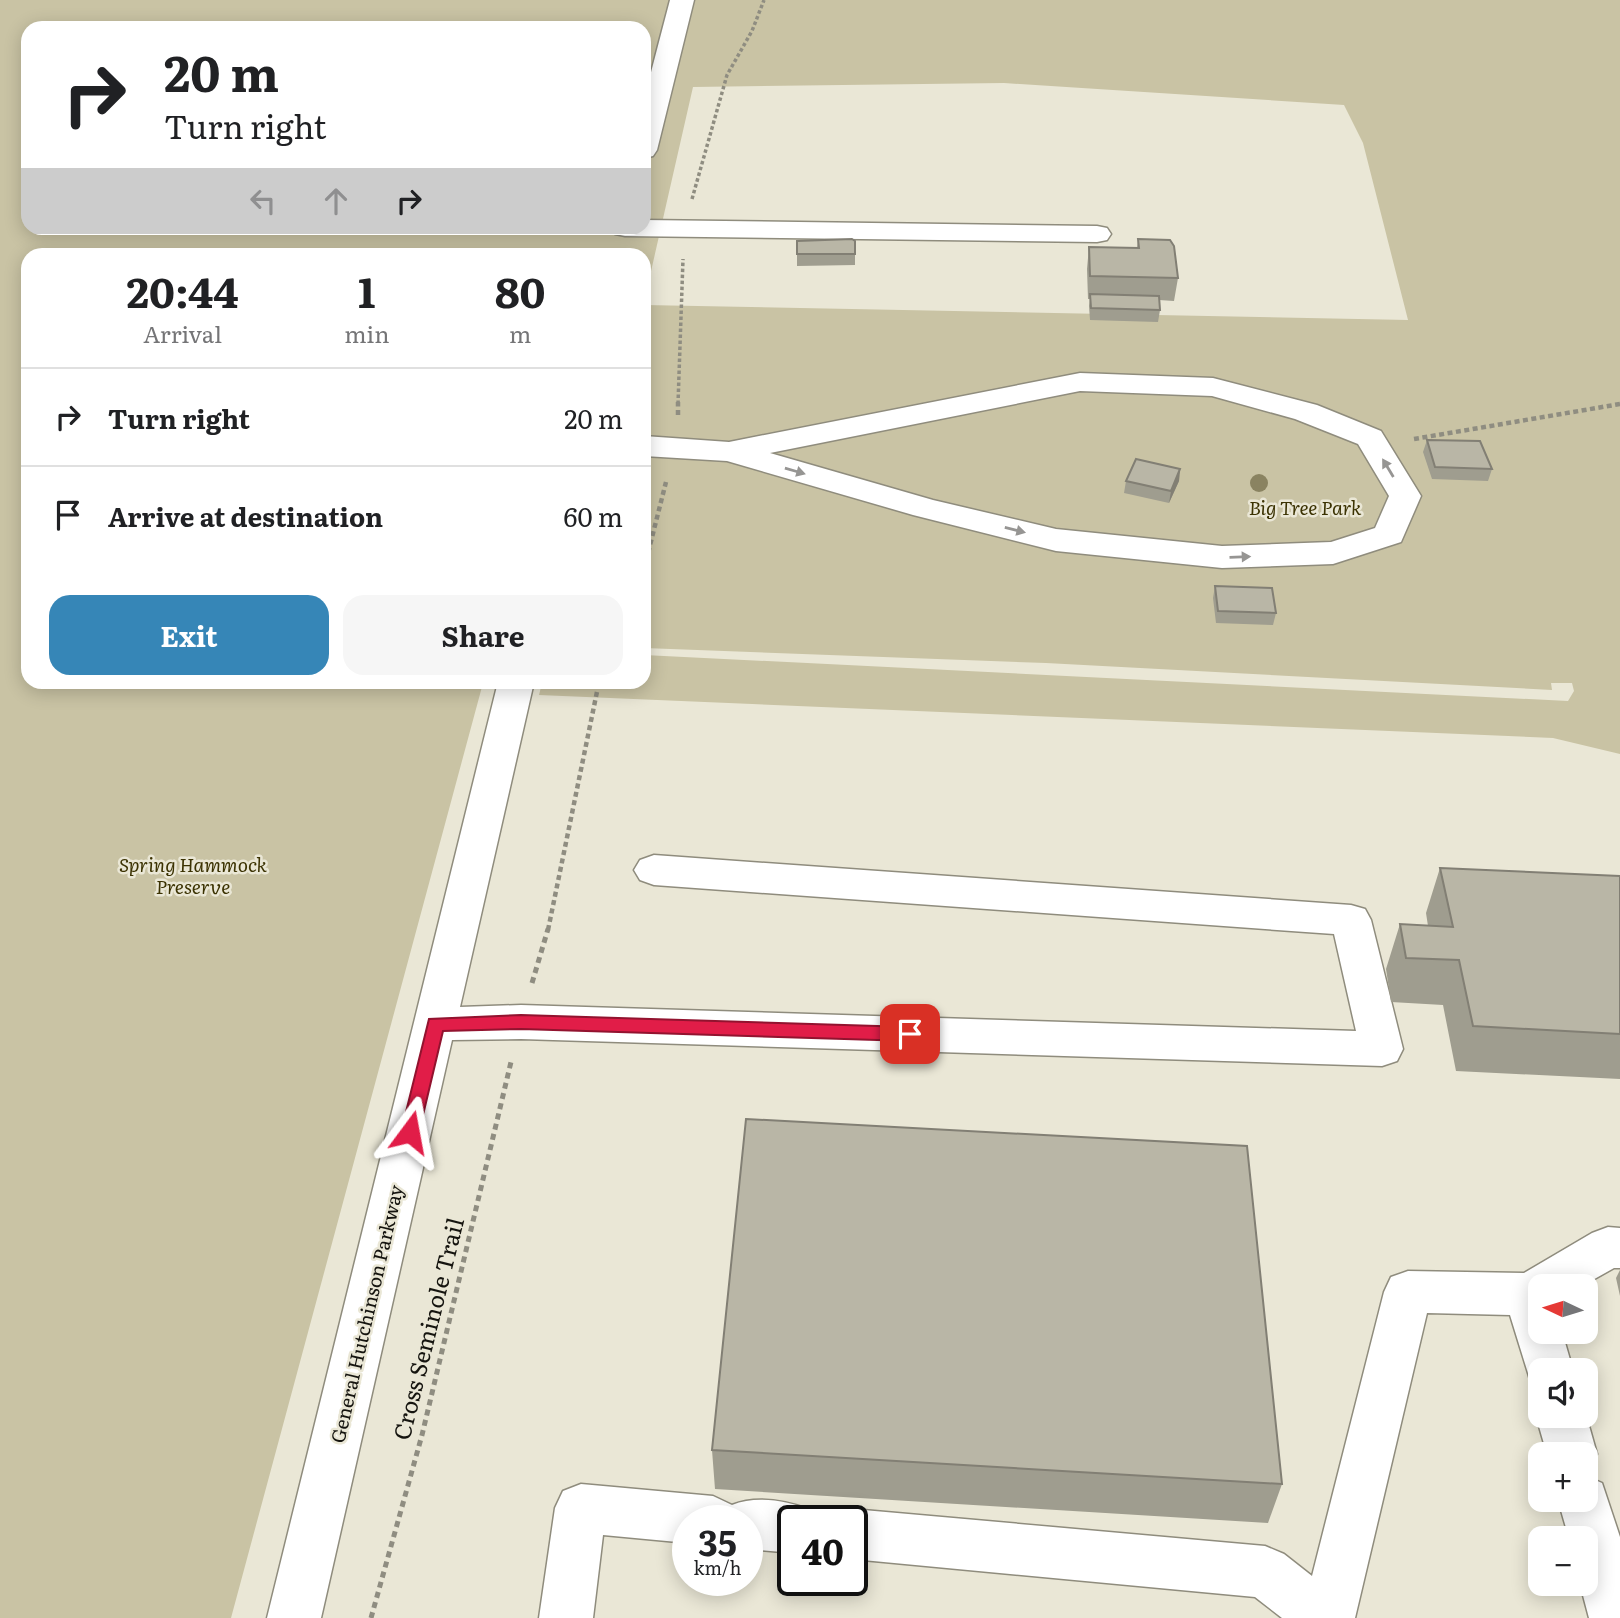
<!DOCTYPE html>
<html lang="en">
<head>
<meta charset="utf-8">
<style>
	:root { --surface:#fff; --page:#f6f6f6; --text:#202124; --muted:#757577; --line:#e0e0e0; --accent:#3686b7 }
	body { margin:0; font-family:Literata,serif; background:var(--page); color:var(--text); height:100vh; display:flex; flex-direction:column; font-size:26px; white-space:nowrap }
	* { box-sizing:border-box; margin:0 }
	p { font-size:23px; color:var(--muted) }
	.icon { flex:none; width:38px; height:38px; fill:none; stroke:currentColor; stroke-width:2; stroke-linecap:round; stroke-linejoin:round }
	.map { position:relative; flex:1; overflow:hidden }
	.drawer { position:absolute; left:21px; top:248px; width:630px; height:441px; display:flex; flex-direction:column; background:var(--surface); border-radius:21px; box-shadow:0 4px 18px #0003 }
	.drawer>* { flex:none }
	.guide { position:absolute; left:21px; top:21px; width:630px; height:214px; border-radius:21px; box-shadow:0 4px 18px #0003; background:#fff; color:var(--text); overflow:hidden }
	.needle { width:46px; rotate:274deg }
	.buttons { position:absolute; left:1528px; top:1274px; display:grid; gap:14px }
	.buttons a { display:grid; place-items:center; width:70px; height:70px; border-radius:14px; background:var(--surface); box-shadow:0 4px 18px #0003; font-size:35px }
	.speed { position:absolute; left:672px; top:1505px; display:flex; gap:14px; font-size:35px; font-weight:700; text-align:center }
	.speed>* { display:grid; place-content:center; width:91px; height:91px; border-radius:50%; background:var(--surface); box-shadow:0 4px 18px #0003; line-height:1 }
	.speed small { font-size:18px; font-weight:400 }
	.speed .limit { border:4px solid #111; border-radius:10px; background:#fff; color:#111 }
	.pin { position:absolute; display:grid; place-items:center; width:60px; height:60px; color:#fff; margin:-30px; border-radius:14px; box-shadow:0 4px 10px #0006 }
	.me { position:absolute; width:77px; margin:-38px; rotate:13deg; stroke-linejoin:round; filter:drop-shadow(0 0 5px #0008) }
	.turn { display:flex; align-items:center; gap:24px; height:147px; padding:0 28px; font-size:32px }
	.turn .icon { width:91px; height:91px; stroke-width:2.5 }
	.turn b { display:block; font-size:49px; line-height:60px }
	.lanes { display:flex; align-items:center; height:66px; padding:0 28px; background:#0003; justify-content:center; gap:35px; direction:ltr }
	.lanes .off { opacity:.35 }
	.eta { display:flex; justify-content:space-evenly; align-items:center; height:119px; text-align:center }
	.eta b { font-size:42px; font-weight:700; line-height:49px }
	.button { display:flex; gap:14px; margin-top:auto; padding:14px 28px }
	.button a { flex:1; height:80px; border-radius:21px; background:var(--accent); color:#fff; font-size:28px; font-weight:700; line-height:80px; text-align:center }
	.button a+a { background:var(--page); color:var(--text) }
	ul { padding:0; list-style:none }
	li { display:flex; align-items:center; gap:21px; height:98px; padding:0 28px; border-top:2px solid var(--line) }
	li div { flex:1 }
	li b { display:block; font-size:26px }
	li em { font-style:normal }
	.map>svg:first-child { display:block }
	.green { fill:#c9c3a4; fill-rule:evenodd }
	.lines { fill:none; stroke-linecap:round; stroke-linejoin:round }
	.minor-casing { stroke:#8f8c7d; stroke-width:3 }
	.path-far2 { stroke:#8f8d81; stroke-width:3.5; stroke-dasharray:3.5 2.5; stroke-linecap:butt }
	.path-far1 { stroke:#8f8d81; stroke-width:4.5; stroke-dasharray:5 3.5; stroke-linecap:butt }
	.path { stroke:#8f8d81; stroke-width:5; stroke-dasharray:6 4.5; stroke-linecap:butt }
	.minor { fill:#fff; fill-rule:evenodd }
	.tree { fill:#8a8361 }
	.wall { fill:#9f9d8f }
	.shaded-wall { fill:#827f74 }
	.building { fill:#b9b6a6; stroke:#827f74; stroke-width:2 }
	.oneway { fill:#969593 }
	.route { fill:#e11d48; stroke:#92132f; stroke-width:2 }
	.labels { text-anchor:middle; stroke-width:5; stroke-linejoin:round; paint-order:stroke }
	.park-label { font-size:19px; font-style:italic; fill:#3b3202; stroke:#eae7d6 }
	.street-label { font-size:19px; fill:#15140f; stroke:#eae7d6 }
	.near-street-label { font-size:23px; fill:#15140f; stroke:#eae7d6 }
</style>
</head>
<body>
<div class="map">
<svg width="1620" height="1618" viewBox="0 0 1620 1618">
	<rect width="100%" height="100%" fill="#eae7d6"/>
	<path class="green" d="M0 0H1620V754L1553 738 539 695 542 683 644 682V655L1568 701 1574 691 1572 683H1551L1552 690 1046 663 644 648V305L1408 320 1363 143 1344 105 1004 83 693 87 644 302V256H28V682L483 683 231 1618H0ZM28 28H644V228H28Z"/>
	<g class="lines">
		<defs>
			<path id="minor" d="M670 0H694L657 150 653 156 644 158V99Z
				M644 220 1097 226 1107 228 1111 234 1107 240 1097 242 625 236 615 234 611 228H644Z
				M1080 373 1213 378 1317 405 1381 431 1421 496 1401 542 1333 564 1222 568 1056 551 913 515 727 461 644 456V436L729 442ZM1080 391 1212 396 1295 419 1358 444 1389 496 1375 528 1331 542 1222 546 1056 529 933 500 770 453Z
				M498 682H534L460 1007 521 1005 1356 1031 1334 934 654 885 640 880 634 870 640 860 654 855 1351 905 1365 909 1371 920 1403 1049 1397 1061 1382 1066 521 1039 452 1040 321 1618H267Z
				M1608 1227 1620 1228V1268H1614L1582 1286H1540V1332H1562L1573 1370H1540V1389L1532 1386 1510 1315 1427 1313 1355 1618H1282L1255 1597 852 1559V1521H832L834 1516 852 1509 1265 1546 1284 1554 1312 1576 1384 1292 1391 1277 1408 1271 1524 1273 1592 1233Z
				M1540 1408V1416L1586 1415 1597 1454 1590 1471 1586 1472V1454H1547L1536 1416Z
				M1586 1476 1602 1483 1620 1537V1618H1589L1580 1584H1586V1538H1569L1558 1500H1586Z
				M581 1484 713 1496 732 1505C757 1495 787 1501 811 1510L816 1521H793V1553L747 1549V1521H688V1543L603 1535 593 1618H539L555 1508 563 1491Z"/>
		</defs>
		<use href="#minor" class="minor-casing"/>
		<path class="path-far2" d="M692 199 727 75 752 31 764 0
			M678 404 683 259"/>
		<path class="path-far1" d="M678 415V402
			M1414 439 1620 404
			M644 569 666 482
			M548 930 599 682"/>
		<path class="path" d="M532 983 548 929
			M371 1618 422 1435 511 1062"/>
		<use href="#minor" class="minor"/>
	</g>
	<circle class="tree" cx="1259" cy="483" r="9"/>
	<path class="wall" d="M1138 239 1178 278 1174 301 1159 300 1160 310 1158 322 1090 320 1089 306 1090 299H1088L1087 269 1089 247 1137 248Z
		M797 241H855V265L797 266Z
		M1427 440 1492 469 1488 481 1432 479 1423 452Z
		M1180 469 1179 481 1169 503 1124 493 1126 481Z
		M1215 586 1276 613 1273 625 1216 623 1213 598Z
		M1440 868 1620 876V1079L1456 1071 1443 1005 1391 1002 1386 969 1400 924 1428 926 1426 913Z
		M1620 1270V1296L1616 1278Z
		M712 1450 1282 1484 1268 1523 715 1489Z"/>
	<path class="shaded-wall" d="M1180 469 1179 481 1169 503 1171 491Z"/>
	<path class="building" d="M852 239 855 241V254H797V241Z
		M1138 239 1170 240 1174 246 1178 278 1090 276 1089 247 1139 248Z
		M1090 294 1159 296 1160 310 1091 308Z
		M1427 440 1480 441 1492 469 1435 467Z
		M1136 459 1180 469 1171 491 1126 481Z
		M1215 586 1272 588 1276 613 1218 611Z
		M1440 868 1620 876V1034L1473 1026 1459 960 1406 958 1400 924 1453 927Z
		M746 1119 1247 1146 1282 1484 712 1450Z"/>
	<defs><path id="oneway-solid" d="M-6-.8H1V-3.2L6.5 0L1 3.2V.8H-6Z" transform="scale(1.75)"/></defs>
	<g class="oneway">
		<use href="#oneway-solid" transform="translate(1388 468) rotate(-121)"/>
		<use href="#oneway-solid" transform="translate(795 471) rotate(16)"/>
		<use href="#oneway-solid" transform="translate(1015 530) rotate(14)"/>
		<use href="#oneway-solid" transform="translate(1240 557) rotate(-2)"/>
	</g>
	<path class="route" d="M521 1015 910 1027 919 1034 910 1041 521 1029 443 1031 419 1132 410 1139 404 1137 401 1132 429 1019Z"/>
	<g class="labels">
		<g class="park-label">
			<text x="1305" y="515">Big Tree Park</text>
			<text x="193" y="872">Spring Hammock<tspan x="193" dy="22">Preserve</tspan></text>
		</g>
		<g class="street-label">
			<text transform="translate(367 1314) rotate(-77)" y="7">General Hutchinson Parkway</text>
		</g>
		<g class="near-street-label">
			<text transform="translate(429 1329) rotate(-76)" y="8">Cross Seminole Trail</text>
		</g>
	</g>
</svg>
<div class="buttons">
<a><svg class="needle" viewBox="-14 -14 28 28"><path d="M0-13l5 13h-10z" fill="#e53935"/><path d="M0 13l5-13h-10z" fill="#757577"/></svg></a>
<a><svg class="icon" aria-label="sound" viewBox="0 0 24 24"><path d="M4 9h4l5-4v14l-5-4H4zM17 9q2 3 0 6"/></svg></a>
<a>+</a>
<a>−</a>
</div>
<div class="speed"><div>35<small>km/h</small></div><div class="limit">40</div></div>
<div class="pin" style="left:910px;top:1034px;background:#d93025"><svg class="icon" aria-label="arrive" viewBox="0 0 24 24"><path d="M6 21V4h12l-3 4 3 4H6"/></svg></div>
<svg class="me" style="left:410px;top:1132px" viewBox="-20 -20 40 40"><path d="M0-17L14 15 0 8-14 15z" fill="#e11d48" stroke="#fff" stroke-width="4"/></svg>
<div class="guide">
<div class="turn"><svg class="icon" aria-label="right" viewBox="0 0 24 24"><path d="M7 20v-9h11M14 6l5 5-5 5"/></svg><div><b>20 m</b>Turn right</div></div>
<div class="lanes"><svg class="icon off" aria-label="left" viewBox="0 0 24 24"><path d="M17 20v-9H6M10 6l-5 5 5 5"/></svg><svg class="icon off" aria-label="ahead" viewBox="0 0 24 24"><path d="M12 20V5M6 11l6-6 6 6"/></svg><svg class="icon" aria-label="right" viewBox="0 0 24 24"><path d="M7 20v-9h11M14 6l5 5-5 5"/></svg></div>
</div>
<section class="drawer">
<div class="eta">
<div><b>20:44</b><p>Arrival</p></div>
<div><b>1</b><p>min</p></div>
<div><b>80</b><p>m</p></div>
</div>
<ul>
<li><svg class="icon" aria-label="right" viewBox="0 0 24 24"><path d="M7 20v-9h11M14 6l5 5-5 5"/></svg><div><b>Turn right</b></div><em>20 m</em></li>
<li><svg class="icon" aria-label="arrive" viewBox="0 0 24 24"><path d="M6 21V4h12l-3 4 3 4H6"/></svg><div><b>Arrive at destination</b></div><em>60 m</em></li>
</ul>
<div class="button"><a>Exit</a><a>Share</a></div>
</section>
</div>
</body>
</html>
